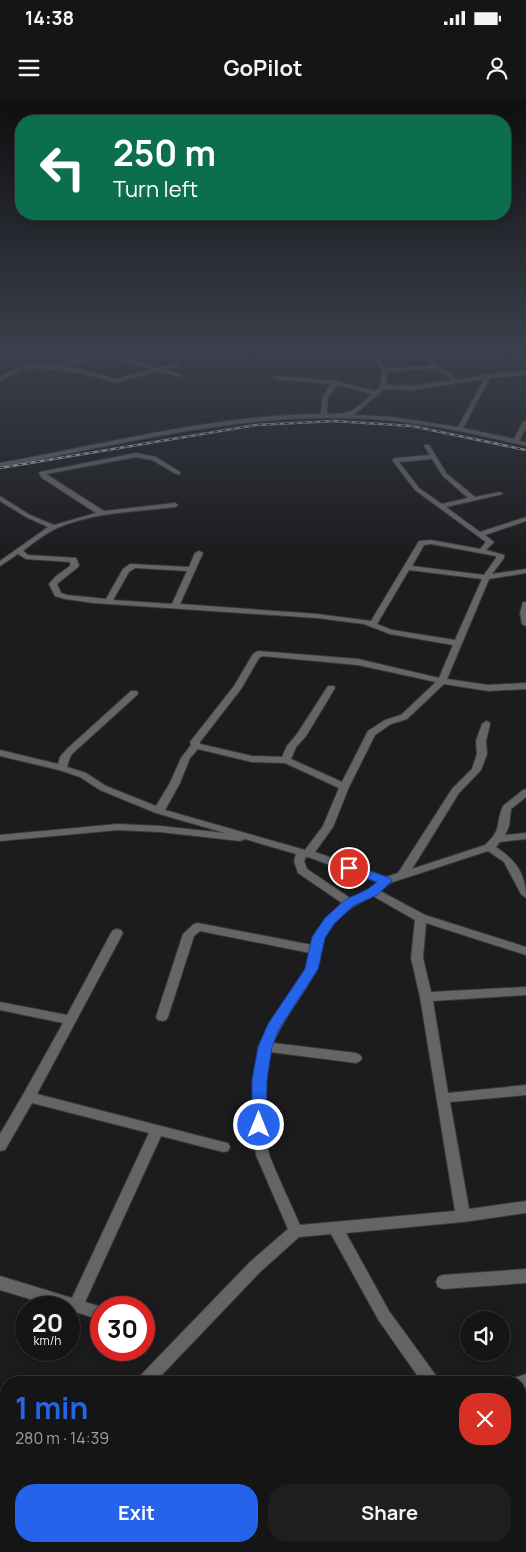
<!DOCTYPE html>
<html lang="en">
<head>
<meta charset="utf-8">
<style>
	:root { --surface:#151516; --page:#1e1e1f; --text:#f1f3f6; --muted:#9d9fa1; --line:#343435; --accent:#2563eb }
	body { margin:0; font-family:Manrope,sans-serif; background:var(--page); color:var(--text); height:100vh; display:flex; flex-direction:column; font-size:19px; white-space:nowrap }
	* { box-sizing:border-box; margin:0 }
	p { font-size:16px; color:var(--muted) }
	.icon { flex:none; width:28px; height:28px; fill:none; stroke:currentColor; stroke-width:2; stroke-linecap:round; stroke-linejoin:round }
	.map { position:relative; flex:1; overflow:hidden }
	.panel { position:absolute; left:0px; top:1276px; width:526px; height:176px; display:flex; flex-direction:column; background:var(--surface); border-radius:20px 20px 0 0; box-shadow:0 2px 12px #0003,0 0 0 1px var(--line) }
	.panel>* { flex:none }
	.banner { position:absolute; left:15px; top:15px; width:496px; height:105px; border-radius:20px; box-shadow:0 2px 12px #0003,0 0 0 1px var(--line); background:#0b6e4f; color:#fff; overflow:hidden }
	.tools { position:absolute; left:460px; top:1211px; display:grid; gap:10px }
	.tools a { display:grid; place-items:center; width:50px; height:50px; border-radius:50%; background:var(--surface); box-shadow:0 2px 12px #0003,0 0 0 1px var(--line); font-size:25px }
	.speed { position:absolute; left:15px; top:1196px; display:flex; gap:10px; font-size:25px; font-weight:700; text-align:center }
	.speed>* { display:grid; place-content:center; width:65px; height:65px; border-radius:50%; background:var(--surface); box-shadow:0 2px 12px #0003,0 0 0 1px var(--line); line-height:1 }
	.speed small { font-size:12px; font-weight:400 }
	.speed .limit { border:8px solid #d22; background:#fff; color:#111 }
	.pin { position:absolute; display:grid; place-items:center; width:42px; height:42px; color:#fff; margin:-21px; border:2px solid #fff; border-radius:50%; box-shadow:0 1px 5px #0007 }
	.me { position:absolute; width:55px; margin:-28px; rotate:0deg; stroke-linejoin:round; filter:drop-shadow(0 0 4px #0008) }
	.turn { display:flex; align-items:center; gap:18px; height:105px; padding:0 15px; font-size:22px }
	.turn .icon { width:65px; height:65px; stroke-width:2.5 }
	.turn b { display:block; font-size:35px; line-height:42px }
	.round { display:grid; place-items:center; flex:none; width:52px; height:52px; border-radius:20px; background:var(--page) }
	.headline { display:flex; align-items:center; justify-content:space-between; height:85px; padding:0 15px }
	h1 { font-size:30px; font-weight:700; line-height:38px; color:var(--accent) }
	.action { display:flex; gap:10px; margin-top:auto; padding:10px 15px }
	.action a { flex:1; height:58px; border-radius:20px; background:var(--accent); color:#fff; font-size:20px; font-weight:700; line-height:58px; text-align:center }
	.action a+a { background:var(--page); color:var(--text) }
	.status { display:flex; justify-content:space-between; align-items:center; height:35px; padding:0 25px; background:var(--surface); direction:ltr }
	.status svg { height:14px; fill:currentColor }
	header { display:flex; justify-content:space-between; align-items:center; height:65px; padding:0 15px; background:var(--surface); font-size:22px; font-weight:700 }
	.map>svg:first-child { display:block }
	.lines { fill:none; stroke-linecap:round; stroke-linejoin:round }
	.street-casing { stroke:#39383a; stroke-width:2 }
	.street { fill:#656467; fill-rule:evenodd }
	.rail-casing { stroke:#b7b6b8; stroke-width:2.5 }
	.rail { stroke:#070707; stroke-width:1; stroke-dasharray:4.5; stroke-linecap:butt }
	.route { fill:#2563eb; stroke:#184099 }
</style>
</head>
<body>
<div class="status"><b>14:38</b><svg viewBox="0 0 49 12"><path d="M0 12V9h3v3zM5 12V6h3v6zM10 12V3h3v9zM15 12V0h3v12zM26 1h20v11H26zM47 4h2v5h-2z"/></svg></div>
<header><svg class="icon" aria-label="menu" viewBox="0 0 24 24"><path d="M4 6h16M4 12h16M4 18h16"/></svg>GoPilot<svg class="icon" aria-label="person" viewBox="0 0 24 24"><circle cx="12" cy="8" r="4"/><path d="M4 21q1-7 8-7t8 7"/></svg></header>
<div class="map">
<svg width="526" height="1452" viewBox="0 0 526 1452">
	<rect width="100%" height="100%" fill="#1c1c1e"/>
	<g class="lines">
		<defs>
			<path id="street" d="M69 253 92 255 101 253H109V254L158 268 178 262 180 263V265L164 269 182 275 179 277 158 271 116 283 76 272 38 268 22 269 0 281V277C25 263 30 264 58 266V265L87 257 71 255ZM103 256 152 269 116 279 76 268 62 267Z
				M369 253H374L386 269 432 265 418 253H424L457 280 504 272 526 271V275L490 278 463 328 514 339 523 322 526 320V328L519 341 526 342V346C467 332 408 319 347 318 230 315 115 346 0 367V363C106 344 213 315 321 314L322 298 331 284 276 279 273 277 274 276 336 281 375 291 380 287 382 271ZM436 268 452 280 413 286 386 285 388 272ZM484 279 458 327 392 317 354 315 377 295H380V293L384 289 413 290ZM337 285 372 294C353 311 352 314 327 314L328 298Z
				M425 345H429L447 374 475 397 500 392 503 394 446 407 480 432 526 417V421L485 435 494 442 486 450 504 455V458L492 474 526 469V473L489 479 447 579 488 585 526 583V589L488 591 444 584 407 619 391 624 375 635 349 687 333 727 315 752 386 777 398 773 452 689 472 669 477 654 476 641 482 624 486 621 489 622 490 624 486 641 487 654 481 670 459 693 412 769 485 745C503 729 495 724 503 706L523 690 526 689V697L511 709 509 726 505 735 526 733V739L500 742 496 747C515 760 526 773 526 798L521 794 504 762 488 751 390 783 380 791 425 815 526 847V855L426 823 423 858 431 892 526 887V895L433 901 448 993 526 985V995L450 1002 469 1109 526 1101V1113L463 1122 346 1133 389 1211 437 1277 439 1282H422L379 1221 331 1134 299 1137 260 1172 155 1282H137L139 1277 250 1162 288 1129 256 1055 252 1025 253 980 259 947 267 928 306 868 310 853 200 831 194 836 168 917 166 920 162 921 158 920 156 917 183 834 194 824 198 823 312 845C316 828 329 815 342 803L298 773 294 761 296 754 245 739 240 741 160 732 118 730 0 741V735L118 724 160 726 225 733 156 713 100 690 80 677 59 670 0 656V650L58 664 60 657 67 649 131 591H137L138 593 137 595 73 653 70 657 67 667 86 673 106 686 156 706 170 683 181 658 191 645 190 642 234 586 253 554 258 551 358 559 439 578 453 545 390 534 364 524 317 518 94 503 65 499 55 496 49 484 55 477 70 466V462L26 459 18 454 0 466V461L48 427 26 417 0 401V396L30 415 54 425 96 413 42 378 39 373 40 372 136 353 156 357 180 372V374H176L152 360 136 357 46 374 104 411 175 403 178 405 175 407C135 412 92 412 55 429 43 435 33 443 23 451L28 455 76 458 79 465 78 467 57 484 61 493 67 495 106 499 123 469 130 464 189 467 195 453 199 451 203 453 180 504 317 514 371 521 419 441 431 440 480 449 486 442 415 390 392 360 395 358 430 355 424 346ZM432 359 443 376 468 398 442 404 419 388 399 362ZM431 444 496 456V458L484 475 412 466 424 445ZM135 468 187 471 172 504 113 500 129 472ZM409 470 482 479 455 540 392 530 377 524ZM262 556 358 565 436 582 401 615 385 620 368 631 342 682 291 659 296 647 306 636 335 588 334 586H328L297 634 287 646 282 657 252 656 200 644V642L241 589 259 558ZM198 649 252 662 285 663 339 688 323 726 305 750 165 710 180 683 190 658ZM306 757H308L378 782 369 790 350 798 307 769 304 761ZM373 796 415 820 411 858 420 897 455 1111 300 1125C290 1102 279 1080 270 1057 261 1029 265 981 270 952L356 963 360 961 362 958 360 955 356 953 273 943C284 917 303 896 316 871 322 861 320 848 324 838 332 818 354 805 373 796Z
				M523 502H526V526L522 524 520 513Z
				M117 829 121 830 123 833 37 994 223 1042 228 1043 230 1047 228 1051 223 1052 161 1036 85 1202 105 1208H101V1220L69 1210V1208H60L0 1190V1176L72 1198 149 1033 32 1003 5 1050 0 1051V1034L24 993 63 923 0 910V902L67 915 111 833 113 830Z
				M526 1169V1183L443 1189 438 1187 436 1182 438 1177 443 1175Z
				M526 1274V1290L520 1291V1282H512L514 1278Z
				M6 1329V1345L0 1347V1331Z
				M56 1446H74L72 1452H54Z
				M125 1446H143L146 1452H128Z
				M383 1446H401L398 1452H380Z"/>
		</defs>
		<use href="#street" class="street-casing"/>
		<use href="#street" class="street"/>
		<defs>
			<path id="rail" d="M0 368 256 325 334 321 412 326 526 350"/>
		</defs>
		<use href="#rail" class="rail-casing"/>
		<use href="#rail" class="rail"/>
	</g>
	<linearGradient id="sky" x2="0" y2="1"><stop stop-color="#0f0f10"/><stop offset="0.55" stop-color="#3a404c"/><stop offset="1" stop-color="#3a404c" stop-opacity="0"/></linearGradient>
	<rect width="526" height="456" fill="url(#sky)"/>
	<path class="route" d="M349 764 390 778 392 781 377 795 353 806 334 824 325 838 318 869 279 929 272 947 267 980 266 1025 264 1029 259 1031 254 1029 252 1025V980L258 947 268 924 305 869 312 837 325 818 345 800 368 789 377 782 345 771 343 768Z"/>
</svg>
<div class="tools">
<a><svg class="icon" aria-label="sound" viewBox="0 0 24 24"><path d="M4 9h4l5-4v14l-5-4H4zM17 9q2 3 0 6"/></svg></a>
</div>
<div class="speed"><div>20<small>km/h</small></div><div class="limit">30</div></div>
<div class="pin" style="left:349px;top:768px;background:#d93025"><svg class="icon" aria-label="arrive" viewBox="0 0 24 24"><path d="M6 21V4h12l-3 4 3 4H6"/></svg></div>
<svg class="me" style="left:259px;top:1025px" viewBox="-20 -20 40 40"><circle r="17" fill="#2563eb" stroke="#fff" stroke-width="3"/><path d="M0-11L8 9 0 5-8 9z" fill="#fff"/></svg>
<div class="banner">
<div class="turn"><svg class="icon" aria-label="left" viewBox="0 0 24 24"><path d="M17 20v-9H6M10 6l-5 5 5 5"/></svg><div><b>250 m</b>Turn left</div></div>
</div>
<section class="panel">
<div class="headline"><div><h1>1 min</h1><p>280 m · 14:39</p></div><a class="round" style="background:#d93025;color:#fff"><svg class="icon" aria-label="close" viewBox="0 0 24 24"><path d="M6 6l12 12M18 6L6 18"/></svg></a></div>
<div class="action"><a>Exit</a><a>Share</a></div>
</section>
</div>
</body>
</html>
